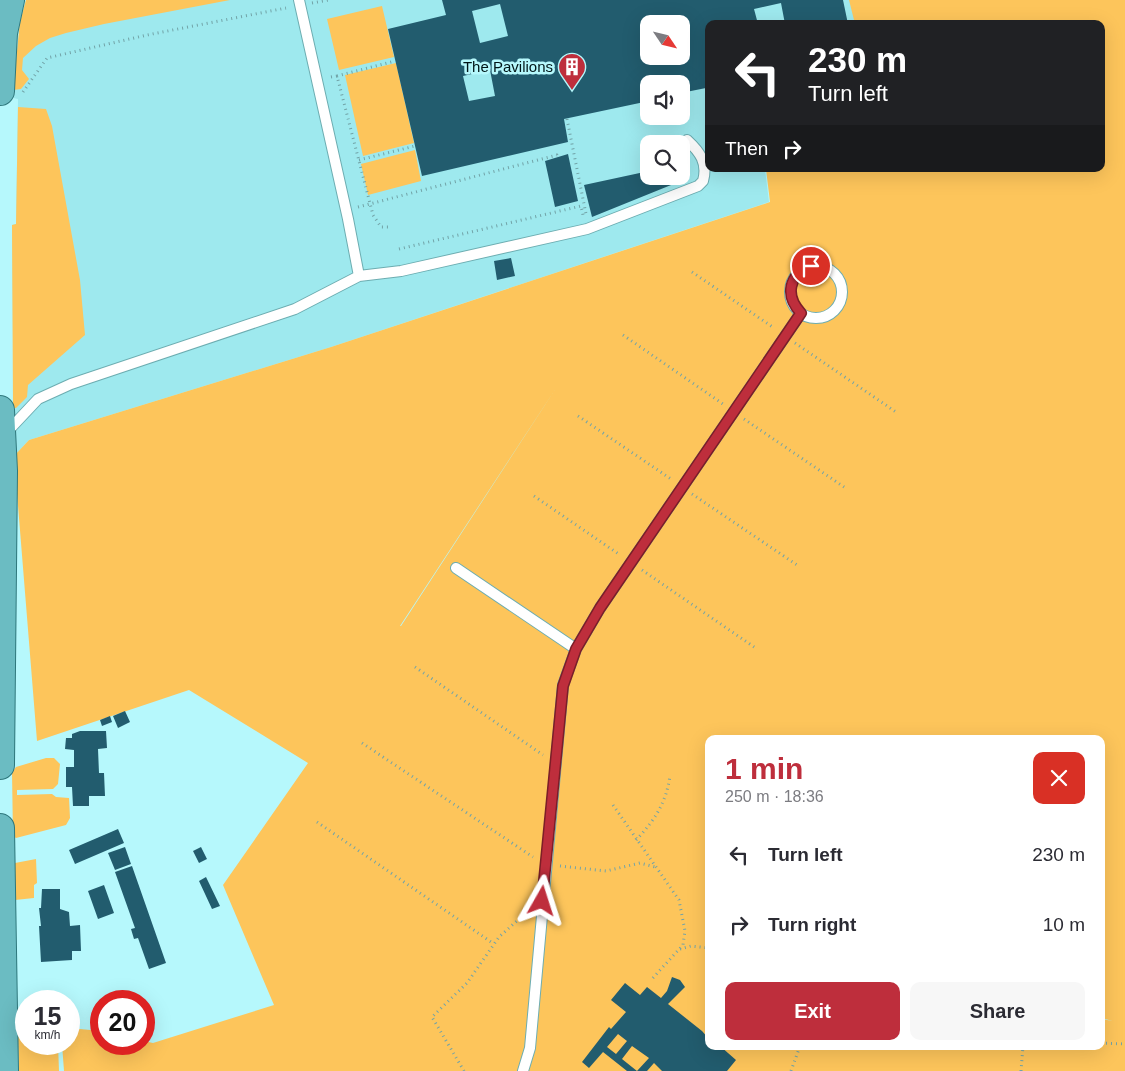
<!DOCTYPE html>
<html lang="en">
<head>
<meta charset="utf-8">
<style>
	:root { --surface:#fff; --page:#f7f7f7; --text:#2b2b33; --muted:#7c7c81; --accent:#be2e3c }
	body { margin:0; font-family:Arial,sans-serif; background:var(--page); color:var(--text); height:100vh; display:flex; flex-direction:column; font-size:19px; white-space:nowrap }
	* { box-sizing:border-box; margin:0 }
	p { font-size:16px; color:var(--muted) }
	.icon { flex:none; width:28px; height:28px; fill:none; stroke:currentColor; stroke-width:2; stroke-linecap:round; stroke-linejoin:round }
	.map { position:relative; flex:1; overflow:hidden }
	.panel { position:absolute; left:705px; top:735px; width:400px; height:315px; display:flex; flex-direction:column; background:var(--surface); border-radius:10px; box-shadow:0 5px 20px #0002 }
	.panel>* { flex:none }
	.hud { position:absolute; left:705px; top:20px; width:400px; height:152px; border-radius:10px; box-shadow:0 5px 20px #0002; background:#202124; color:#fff; overflow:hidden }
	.needle { width:32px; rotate:125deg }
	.controls { position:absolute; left:640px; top:15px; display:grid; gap:10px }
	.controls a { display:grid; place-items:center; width:50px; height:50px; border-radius:10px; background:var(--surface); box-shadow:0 5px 20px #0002; font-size:25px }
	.speed { position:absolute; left:15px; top:990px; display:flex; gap:10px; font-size:25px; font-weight:700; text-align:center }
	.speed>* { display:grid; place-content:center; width:65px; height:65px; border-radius:50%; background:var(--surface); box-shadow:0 5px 20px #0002; line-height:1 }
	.speed small { font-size:12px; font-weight:400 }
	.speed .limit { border:8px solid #d22; background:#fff; color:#111 }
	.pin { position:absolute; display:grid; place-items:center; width:42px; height:42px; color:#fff; margin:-21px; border:2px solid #fff; border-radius:50%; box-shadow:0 1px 5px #0007 }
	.me { position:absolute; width:55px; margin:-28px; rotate:6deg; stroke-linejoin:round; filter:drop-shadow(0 0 4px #0008) }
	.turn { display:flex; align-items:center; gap:18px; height:105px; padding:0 20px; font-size:22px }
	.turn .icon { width:65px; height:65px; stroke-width:2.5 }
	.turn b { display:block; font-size:35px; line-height:42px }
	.then { display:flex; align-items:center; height:48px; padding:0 20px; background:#0003; gap:10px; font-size:19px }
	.round { display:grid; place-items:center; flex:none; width:52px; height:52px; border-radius:10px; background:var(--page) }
	.overview { display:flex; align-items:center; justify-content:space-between; height:85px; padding:0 20px }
	h1 { font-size:30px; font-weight:800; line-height:38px; color:var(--accent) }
	.cta { display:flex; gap:10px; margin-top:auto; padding:10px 20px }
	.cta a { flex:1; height:58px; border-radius:10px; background:var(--accent); color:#fff; font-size:20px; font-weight:800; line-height:58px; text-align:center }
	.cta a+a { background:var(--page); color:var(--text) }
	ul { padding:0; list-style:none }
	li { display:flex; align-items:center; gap:15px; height:70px; padding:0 20px }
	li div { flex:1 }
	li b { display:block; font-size:19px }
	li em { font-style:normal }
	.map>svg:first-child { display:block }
	.built { fill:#9ee9ee; fill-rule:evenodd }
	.green { fill:#fdc55b; fill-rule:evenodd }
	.building { fill:#225c6e; fill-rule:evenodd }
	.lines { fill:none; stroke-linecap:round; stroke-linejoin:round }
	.service-casing { stroke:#6dadb1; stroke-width:12 }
	.trunk-casing { stroke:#2e777c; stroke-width:30 }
	.path { stroke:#72a3a7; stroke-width:3; stroke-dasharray:1 4; stroke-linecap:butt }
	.service { stroke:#fff; stroke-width:10 }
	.trunk { stroke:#6bbcc2; stroke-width:28 }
	.route-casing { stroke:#7c1e27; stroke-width:12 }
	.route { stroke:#be2e3c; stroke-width:9 }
	.labels { text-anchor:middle; stroke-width:5; stroke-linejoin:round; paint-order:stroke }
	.poi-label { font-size:15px; fill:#001517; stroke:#b6f8fc; text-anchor:end }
</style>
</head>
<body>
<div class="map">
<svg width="1125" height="1071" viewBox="0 0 1125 1071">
	<rect width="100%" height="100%" fill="#b6f8fc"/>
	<path class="built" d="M26 0H1045L1051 20 1038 24H709V169H765L769 202 331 347 29 440 14 456 12 225 16 224 18 99 13 98 20 22ZM649 24H681V56H649ZM649 84H681V116H649ZM649 144H681V176H649Z"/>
	<path class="green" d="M26 0H230L104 24 66 33 50 38 36 46 23 58 22 70 29 79 21 89 13 90 20 22Z
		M849 0H1125V1071H64L62 1044H69V1028L101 1031V1044H144V1041L153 1043 274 1005 223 885 308 763 189 690 37 741 14 456 29 440 331 347 770 202 766 169H759H1101V24H855ZM560 382 401 626H400ZM709 739H1101V1018L1113 1021 1101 1019V1046H709Z
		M382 6 394 57 339 70 327 19Z
		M396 63 414 143 363 156 345 75Z
		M18 107 46 109 52 126 80 280 85 335 28 385 27 397 16 408H13L12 225 16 224Z
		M415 150 421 181 368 195 361 164Z
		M46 758H54L60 764 58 784 53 789 17 790V795L52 794 56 797 69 798 70 818 66 825 16 838 13 836 12 772 16 767Z
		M36 859 37 883 34 885V898L15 900V863Z
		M26 1032V1044H58L59 1071H19L18 1036 19 1034Z"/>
	<path class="building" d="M442 0H843L848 24H785L781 3 754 9 758 24H709V96L706 88 681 93V84H649V101L564 119 568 142 422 176 388 29 446 15ZM500 4 508 36 480 43 472 11ZM649 24H681V56H649ZM490 70 495 96 469 101 463 76Z
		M568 154 578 201 555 207 545 161Z
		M649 171V176H674L676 183 592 217 584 185Z
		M511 258 515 276 497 280 494 261Z
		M125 711 130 722 118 728 113 716Z
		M110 716 112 722 102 726 100 720Z
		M80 731H106L107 748 98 749 99 773H104L105 796H89V806H73L72 787H66V767H74V750L65 749 66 738H72V734Z
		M118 829 124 843 75 864 69 850Z
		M125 847 131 864 115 870 108 853Z
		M201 847 207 859 199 863 193 851Z
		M132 866 166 963 149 969 138 938 134 939 131 929 135 928 115 872Z
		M206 877 220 906 212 909 199 881Z
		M104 885 114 913 98 919 88 891Z
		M42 889H60V909L69 912 70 926 80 925 81 951H72V960L41 962 39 926H41L39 908H41Z
		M672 977 680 980 685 987 668 1004 702 1031 709 1039V1046H720L736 1060 727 1071H662L654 1063 647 1071H637L649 1058 632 1046 622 1059 637 1071H627L603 1052 589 1068 582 1062 609 1027 611 1029 626 1012 611 1000 625 983 640 995 647 987 661 998 667 991ZM618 1034 627 1041 616 1054 607 1047Z"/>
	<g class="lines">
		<defs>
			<path id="service" d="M299 0 348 219 359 276 401 271 587 229 698 186 703 181C708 163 700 152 687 140
				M790 292a26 26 0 1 1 52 0a26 26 0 1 1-52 0Z
				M6 433 38 399 71 384 295 309 359 276
				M456 568 576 649
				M523 1071 530 1048 563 685 576 649 600 608 801 313"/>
			<path id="trunk" d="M0 91 3 33 10 0
				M0 410 3 471 0 765
				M0 828 4 1071"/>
		</defs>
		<use href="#service" class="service-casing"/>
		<use href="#trunk" class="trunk-casing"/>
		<path class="path" d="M312 3 329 0
			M337 76 395 61
			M331 77 337 76 373 215 381 227H389
			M23 92 47 58 147 35 286 8
			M567 119 586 214
			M359 160 415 146
			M358 207 557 155 558 157
			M399 249 581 206 583 215
			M692 272 774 328
			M623 335 723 404
			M795 343 896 412
			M578 416 671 479
			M744 419 847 489
			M692 494 797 565
			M534 496 620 555
			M642 570 757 649
			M415 667 543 755
			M362 743 533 857
			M613 805 679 900 685 931 683 945 651 980
			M317 822 494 944
			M636 840C655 820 666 803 670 776
			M560 866 606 871 640 863 655 867
			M680 949 691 946 709 948
			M1101 1043 1125 1044
			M464 1071 432 1017 467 983 499 937 528 911
			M791 1071 800 1046
			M1021 1071 1023 1046"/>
		<use href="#service" class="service"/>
		<use href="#trunk" class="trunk"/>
	</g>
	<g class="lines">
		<defs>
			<path id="route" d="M542 901 563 686 576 649 600 608 801 313C785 296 788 275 811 266"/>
		</defs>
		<use href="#route" class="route-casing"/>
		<use href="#route" class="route"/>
	</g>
	<defs>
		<symbol id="building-pin" viewBox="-11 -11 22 30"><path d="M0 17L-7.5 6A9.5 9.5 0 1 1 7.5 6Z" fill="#be2e3c" stroke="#b6f8fc"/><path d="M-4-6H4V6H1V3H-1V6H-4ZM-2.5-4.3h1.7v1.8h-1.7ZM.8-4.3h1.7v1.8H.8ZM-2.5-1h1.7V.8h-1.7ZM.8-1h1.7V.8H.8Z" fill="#fff"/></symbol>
	</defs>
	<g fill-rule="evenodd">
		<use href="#building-pin" x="556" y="51" width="32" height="43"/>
	</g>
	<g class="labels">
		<g class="poi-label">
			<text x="553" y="72">The Pavilions</text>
		</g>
	</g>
</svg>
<div class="controls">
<a><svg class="needle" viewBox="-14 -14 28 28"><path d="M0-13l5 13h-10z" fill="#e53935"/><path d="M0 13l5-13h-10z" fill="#7c7c81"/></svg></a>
<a><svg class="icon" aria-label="sound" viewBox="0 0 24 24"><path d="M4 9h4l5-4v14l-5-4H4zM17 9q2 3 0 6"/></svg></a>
<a><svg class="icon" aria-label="search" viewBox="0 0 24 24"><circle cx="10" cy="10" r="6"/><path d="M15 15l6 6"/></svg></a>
</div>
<div class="speed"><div>15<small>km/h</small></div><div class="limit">20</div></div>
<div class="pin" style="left:811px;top:266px;background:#d93025"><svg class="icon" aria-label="arrive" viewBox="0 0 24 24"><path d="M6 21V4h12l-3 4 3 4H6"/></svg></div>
<svg class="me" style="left:542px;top:901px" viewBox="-20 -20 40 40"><path d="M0-17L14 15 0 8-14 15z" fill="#be2e3c" stroke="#fff" stroke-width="4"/></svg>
<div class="hud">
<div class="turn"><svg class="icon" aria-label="left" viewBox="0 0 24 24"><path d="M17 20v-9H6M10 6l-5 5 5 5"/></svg><div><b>230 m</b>Turn left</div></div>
<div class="then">Then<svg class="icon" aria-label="right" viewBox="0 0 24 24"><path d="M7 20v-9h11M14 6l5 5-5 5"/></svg></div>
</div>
<section class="panel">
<div class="overview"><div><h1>1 min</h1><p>250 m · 18:36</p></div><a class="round" style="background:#d93025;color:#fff"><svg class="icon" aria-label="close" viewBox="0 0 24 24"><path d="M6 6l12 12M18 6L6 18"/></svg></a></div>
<ul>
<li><svg class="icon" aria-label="left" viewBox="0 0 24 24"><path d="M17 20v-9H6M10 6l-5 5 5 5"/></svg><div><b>Turn left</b></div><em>230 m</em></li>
<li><svg class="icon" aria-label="right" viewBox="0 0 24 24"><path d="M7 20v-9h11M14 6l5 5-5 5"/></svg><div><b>Turn right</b></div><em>10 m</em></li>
</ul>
<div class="cta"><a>Exit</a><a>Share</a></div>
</section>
</div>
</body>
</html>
